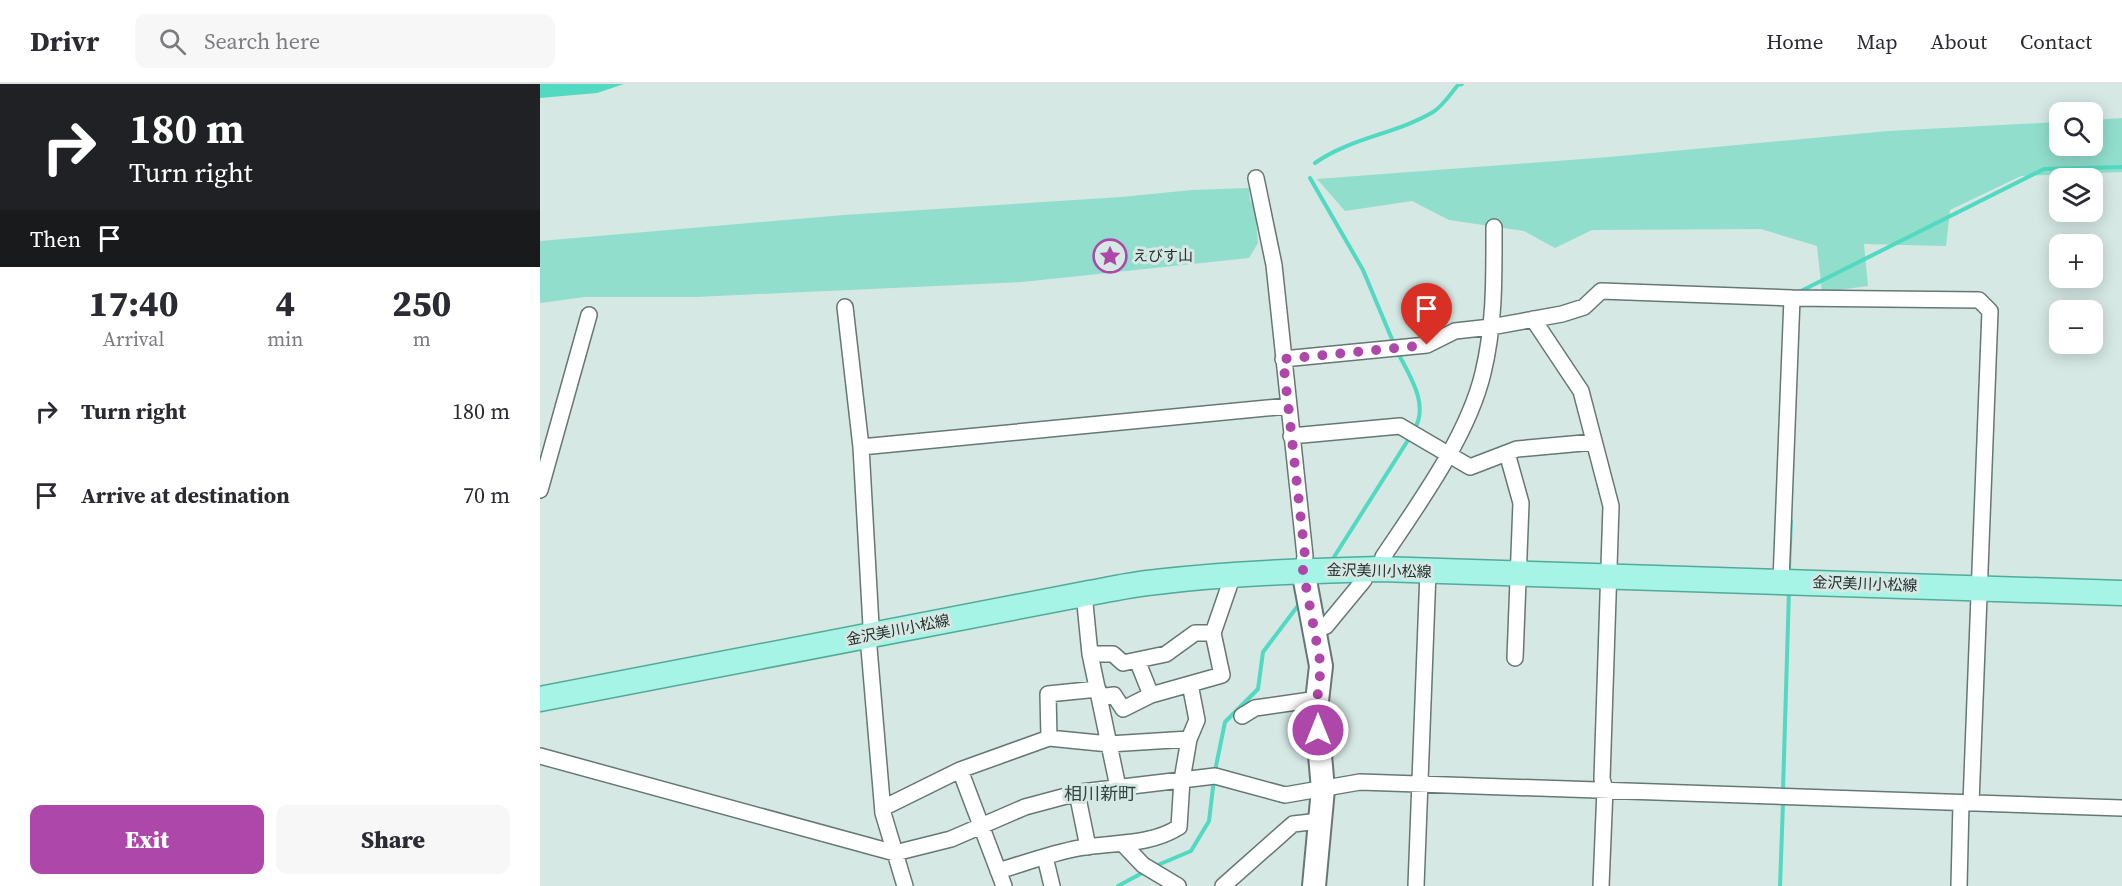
<!DOCTYPE html>
<html lang="en">
<head>
<meta charset="utf-8">
<style>
	:root { --surface:#fff; --page:#f7f7f7; --text:#2b2b33; --muted:#7c7c81; --line:#e1e1e2; --accent:#ae47aa }
	body { margin:0; font-family:"Source Serif 4","Noto Sans JP",serif; background:var(--page); color:var(--text); height:100vh; display:flex; flex-direction:column; font-size:22px; white-space:nowrap }
	* { box-sizing:border-box; margin:0 }
	p { font-size:20px; color:var(--muted) }
	.icon { flex:none; width:33px; height:33px; fill:none; stroke:currentColor; stroke-width:2; stroke-linecap:round; stroke-linejoin:round }
	.map { position:relative; flex:1; overflow:hidden }
	.panel { display:flex; flex-direction:column; background:var(--surface); width:540px }
	.panel>* { flex:none }
	.hud { background:#202124; color:#fff; overflow:hidden }
	.buttons { position:absolute; left:1509px; top:18px; display:grid; gap:12px }
	.buttons a { display:grid; place-items:center; width:54px; height:54px; border-radius:12px; background:var(--surface); box-shadow:0 3px 15px #0003; font-size:30px }
	.pin { position:absolute; display:grid; place-items:center; width:51px; height:51px; color:#fff; margin:-62px -26px; border-radius:50% 50% 50% 0; rotate:-45deg; box-shadow:0 0 6px #0007 }
	.pin .icon { rotate:45deg }
	.me { position:absolute; width:66px; margin:-33px; rotate:0deg; stroke-linejoin:round; filter:drop-shadow(0 0 4px #0008) }
	.turn { display:flex; align-items:center; gap:21px; height:126px; padding:0 30px; font-size:27px }
	.turn .icon { width:78px; height:78px; stroke-width:2.5 }
	.turn b { display:block; font-size:42px; line-height:51px }
	.then { display:flex; align-items:center; height:57px; padding:0 30px; background:#0003; gap:12px; font-size:22px }
	.eta { display:flex; justify-content:space-evenly; align-items:center; height:102px; text-align:center }
	.eta b { font-size:36px; font-weight:800; line-height:42px }
	.action { display:flex; gap:12px; margin-top:auto; padding:12px 30px }
	.action a { flex:1; height:69px; border-radius:12px; background:var(--accent); color:#fff; font-size:24px; font-weight:800; line-height:69px; text-align:center }
	.action a+a { background:var(--page); color:var(--text) }
	ul { padding:0; list-style:none }
	li { display:flex; align-items:center; gap:18px; height:84px; padding:0 30px }
	li div { flex:1 }
	li b { display:block; font-size:22px }
	li em { font-style:normal }
	header { display:flex; align-items:center; gap:36px; box-sizing:border-box; height:84px; padding:0 30px; background:var(--surface); border-bottom:2px solid var(--line) }
	header strong { font-size:28px }
	nav { display:flex; gap:33px; margin-inline-start:auto; font-size:21px }
	.search { width:420px; height:54px; background:var(--page); display:flex; align-items:center; gap:15px; box-sizing:border-box; padding:0 21px; border-radius:12px; color:var(--muted); font-size:22px }
	main { display:flex; flex:1; min-height:0 }
	.map>svg:first-child { display:block }
	.green { fill:#91decd }
	.water { fill:#51d9c1 }
	.lines { fill:none; stroke-linecap:round; stroke-linejoin:round }
	.stream { stroke:#51d9c1; stroke-width:4 }
	.street-casing { stroke:#667873; stroke-width:18 }
	.secondary-casing { stroke:#667873; stroke-width:26 }
	.primary-casing { stroke:#52aa99; stroke-width:27 }
	.street { stroke:#fff; stroke-width:15 }
	.secondary { stroke:#fff; stroke-width:22 }
	.primary { stroke:#a5f4e5; stroke-width:24 }
	.route { stroke:#ae47aa; stroke-width:10; stroke-dasharray:0 18 }
	.labels { text-anchor:middle; stroke-width:6; stroke-linejoin:round; paint-order:stroke }
	.poi-label { font-size:15px; fill:#262e2c; stroke:#d5e8e3; text-anchor:start }
	.street-label { font-size:15px; fill:#262e2c; stroke:#d5e8e3 }
	.quarter-label { font-size:18px; fill:#344440; stroke:#d5e8e3 }
</style>
</head>
<body>
<header>
<strong>Drivr</strong>
<div class="search"><svg class="icon" aria-label="search" viewBox="0 0 24 24"><circle cx="10" cy="10" r="6"/><path d="M15 15l6 6"/></svg>Search here</div>
<nav><a>Home</a><a>Map</a><a>About</a><a>Contact</a></nav>
</header>
<main>
<section class="panel">
<div class="hud">
<div class="turn"><svg class="icon" aria-label="right" viewBox="0 0 24 24"><path d="M7 20v-9h11M14 6l5 5-5 5"/></svg><div><b>180 m</b>Turn right</div></div>
<div class="then">Then<svg class="icon" aria-label="arrive" viewBox="0 0 24 24"><path d="M6 21V4h12l-3 4 3 4H6"/></svg></div>
</div>
<div class="eta">
<div><b>17:40</b><p>Arrival</p></div>
<div><b>4</b><p>min</p></div>
<div><b>250</b><p>m</p></div>
</div>
<ul>
<li><svg class="icon" aria-label="right" viewBox="0 0 24 24"><path d="M7 20v-9h11M14 6l5 5-5 5"/></svg><div><b>Turn right</b></div><em>180 m</em></li>
<li><svg class="icon" aria-label="arrive" viewBox="0 0 24 24"><path d="M6 21V4h12l-3 4 3 4H6"/></svg><div><b>Arrive at destination</b></div><em>70 m</em></li>
</ul>
<div class="action"><a>Exit</a><a>Share</a></div>
</section>
<div class="map">
<svg width="1582" height="802" viewBox="0 0 1582 802">
	<rect width="100%" height="100%" fill="#d5e8e3"/>
	<path class="green" d="M1582 34V88L1481 92 1410 126 1406 162 1324 160 1328 202 1282 208 1277 162 1221 145 1052 146 1015 164 984 147 909 136 872 117 805 127 777 95 1069 73 1348 47 1519 38 1520 62H1552L1553 36Z
		M709 104 710 116 719 127 716 136 718 159 709 174 482 198 156 213H45L0 219V157L304 131 581 113 652 106Z"/>
	<path class="water" d="M0 0H84L57 9 0 14Z"/>
	<g class="lines">
		<path class="stream" d="M775 79C810 54 856 50 893 28 903 22 911 9 918 1L922 0
			M770 94 823 186 854 260
			M1259 208 1504 85 1582 83
			M857 267C869 291 890 320 874 346
			M794 473 870 353
			M1249 484 1251 437
			M675 687 685 638 718 605 723 568 760 519
			M1243 706 1249 506
			M613 783 651 767 669 737 674 695
			M578 802 604 788
			M1240 802 1243 719"/>
		<defs>
			<path id="street" d="M716 94 734 181 765 472 763 486
				M305 223 321 363 331 542 328 552 343 729 365 802
				M993 235 1041 307 1071 422 1062 695 1065 705 1061 802
				M743 275 887 261 915 247 951 243 1022 230 1044 223 1061 207 1252 214 1439 216 1450 227 1431 719
				M751 352 860 342 930 383 977 365 1054 358
				M321 363 748 322
				M967 369 981 419 975 574
				M0 406 49 231
				M840 485 843 473C879 419 928 352 943 289 955 239 954 193 954 143
				M1241 497 1252 214
				M544 510 550 570 578 703
				M775 547 786 542 824 496 827 485
				M550 570H573L583 579 626 570 655 549H673
				M597 576 611 611
				M559 613 574 611 583 625 611 611 682 591 673 549 693 491
				M702 632 715 624 778 615
				M509 654 508 610 558 605
				M0 672 355 769 411 755 485 723 541 708 675 692 745 711 820 698 1582 724
				M420 686 464 802
				M537 709 548 763
				M343 724 420 686 509 654 569 660 649 655
				M583 760 603 781 638 802
				M505 773 512 802
				M458 787C485 779 512 769 539 764 573 758 609 762 639 743L642 696 649 655 657 636 650 600
				M683 802 753 740 780 737
				M876 802 888 487
				M1419 802 1421 719"/>
			<path id="secondary" d="M763 486 781 582 776 626 783 705 774 802"/>
			<path id="primary" d="M0 615 544 510C568 506 592 500 616 498 691 489 765 487 840 485L1582 509"/>
		</defs>
		<use href="#street" class="street-casing"/>
		<use href="#secondary" class="secondary-casing"/>
		<use href="#primary" class="primary-casing"/>
		<use href="#street" class="street"/>
		<use href="#secondary" class="secondary"/>
		<use href="#primary" class="primary"/>
	</g>
	<g class="lines">
		<path class="route" d="M778 646 776 626 781 582 763 486 765 472 743 275 887 261"/>
	</g>
	<defs>
		<symbol id="sight-ring" viewBox="-11 -11 22 22"><circle r="9.5" fill="#d5e8e3" stroke="#ae47aa" stroke-width="1.5"/><path d="M0-6L1.8-2.2L6-1.7L2.9 1.2L3.7 5.4L0 3.3L-3.7 5.4L-2.9 1.2L-6-1.7L-1.8-2.2Z" fill="#ae47aa"/></symbol>
	</defs>
	<g fill-rule="evenodd">
		<use href="#sight-ring" x="551" y="153" width="38" height="38"/>
	</g>
	<g class="labels">
		<g class="poi-label">
			<text x="593" y="177">えびす山</text>
		</g>
		<g class="street-label">
			<text transform="translate(839 487) rotate(1)" y="5">金沢美川小松線</text>
			<text transform="translate(1325 500) rotate(2)" y="5">金沢美川小松線</text>
			<text transform="translate(358 546) rotate(-11)" y="5">金沢美川小松線</text>
		</g>
		<g class="quarter-label">
			<text x="560" y="716">相川新町</text>
		</g>
	</g>
</svg>
<div class="buttons">
<a><svg class="icon" aria-label="search" viewBox="0 0 24 24"><circle cx="10" cy="10" r="6"/><path d="M15 15l6 6"/></svg></a>
<a><svg class="icon" aria-label="layers" viewBox="0 0 24 24"><path d="M12 4l9 5-9 5-9-5zM3 14l9 5 9-5"/></svg></a>
<a>+</a>
<a>−</a>
</div>
<div class="pin" style="left:887px;top:261px;background:#d93025"><svg class="icon" aria-label="arrive" viewBox="0 0 24 24"><path d="M6 21V4h12l-3 4 3 4H6"/></svg></div>
<svg class="me" style="left:778px;top:646px" viewBox="-20 -20 40 40"><circle r="17" fill="#ae47aa" stroke="#fff" stroke-width="3"/><path d="M0-11L8 9 0 5-8 9z" fill="#fff"/></svg>
</div>
</main>
</body>
</html>
